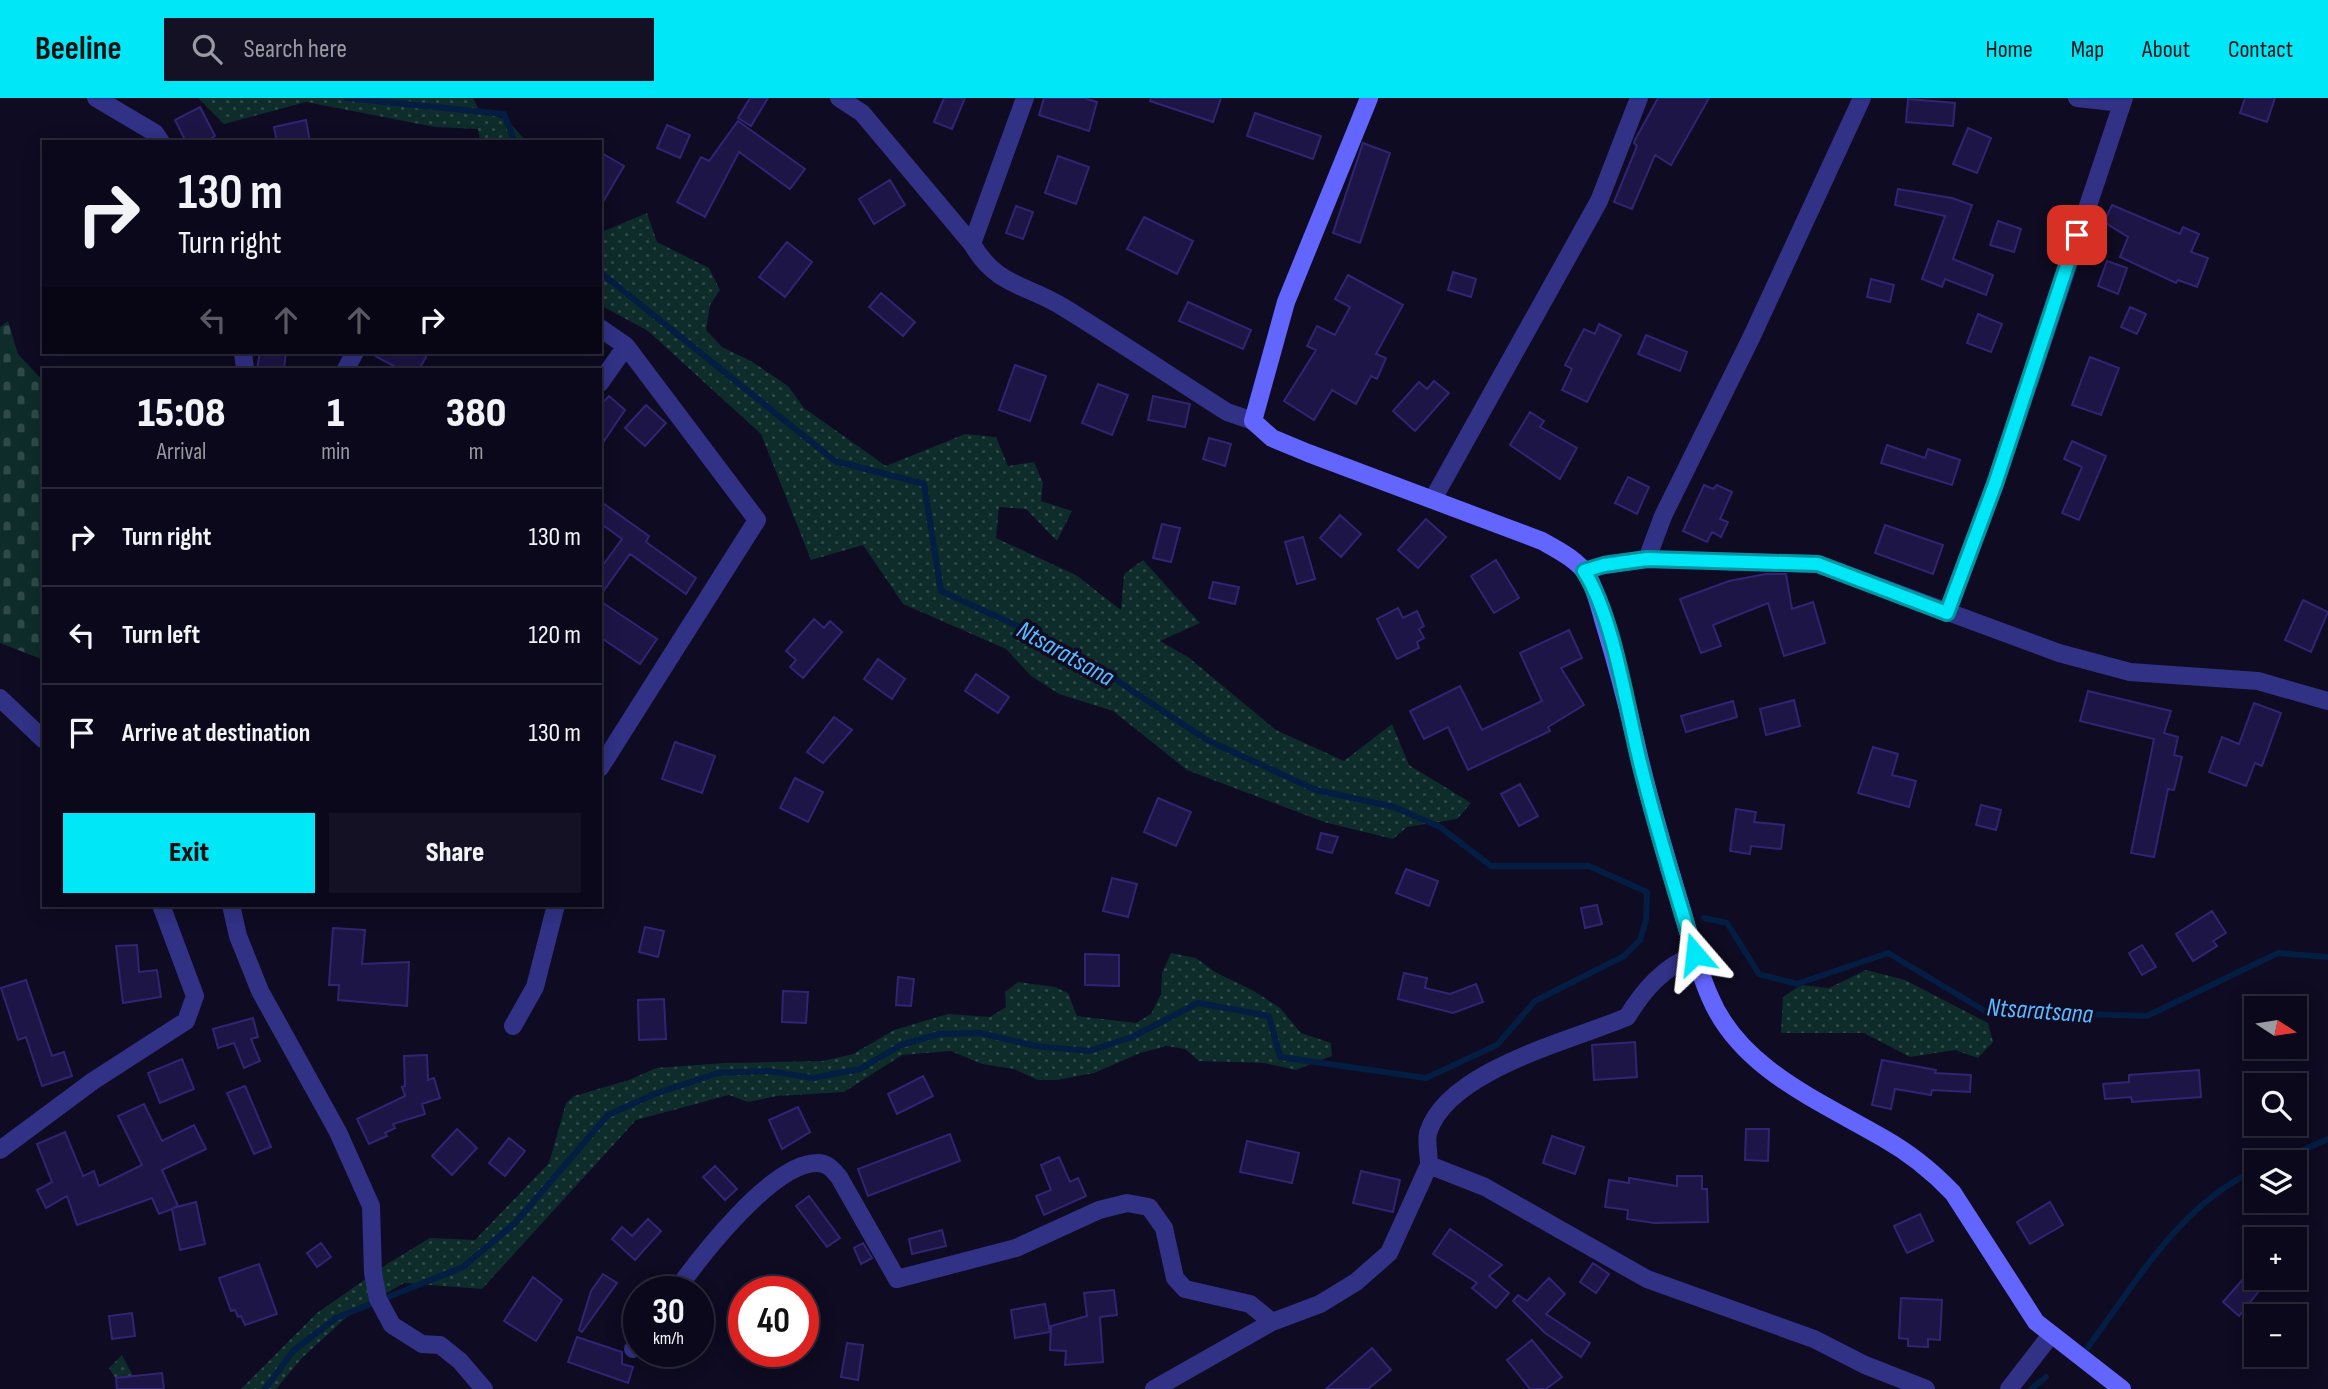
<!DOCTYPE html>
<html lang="en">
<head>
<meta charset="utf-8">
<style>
	:root { --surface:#0a081a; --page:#131123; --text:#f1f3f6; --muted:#999aa2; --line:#2a2939; --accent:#00e7f7 }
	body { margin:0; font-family:"Sofia Sans Condensed",sans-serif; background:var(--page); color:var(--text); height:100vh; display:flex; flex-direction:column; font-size:26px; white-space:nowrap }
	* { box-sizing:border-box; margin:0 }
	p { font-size:23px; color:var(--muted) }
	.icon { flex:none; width:38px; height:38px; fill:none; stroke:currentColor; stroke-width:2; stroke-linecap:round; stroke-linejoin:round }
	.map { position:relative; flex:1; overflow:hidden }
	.sheet { position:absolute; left:42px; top:270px; width:560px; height:539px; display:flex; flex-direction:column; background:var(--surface); border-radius:0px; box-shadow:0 4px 18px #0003,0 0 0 2px var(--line) }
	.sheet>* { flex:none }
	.guide { position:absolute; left:42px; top:42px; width:560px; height:214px; border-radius:0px; box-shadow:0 4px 18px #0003,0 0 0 2px var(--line); background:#0a081a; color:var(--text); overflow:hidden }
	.needle { width:46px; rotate:102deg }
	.buttons { position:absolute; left:2244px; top:898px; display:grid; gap:14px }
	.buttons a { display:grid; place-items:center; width:63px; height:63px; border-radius:0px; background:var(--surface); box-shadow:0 4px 18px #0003,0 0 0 2px var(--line); font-size:35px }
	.speed { position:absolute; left:623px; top:1178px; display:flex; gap:14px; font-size:35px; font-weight:700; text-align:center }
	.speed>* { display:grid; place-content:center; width:91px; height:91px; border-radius:50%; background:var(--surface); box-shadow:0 4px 18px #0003,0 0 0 2px var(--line); line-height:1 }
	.speed small { font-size:18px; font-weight:400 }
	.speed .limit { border:10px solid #d22; background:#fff; color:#111 }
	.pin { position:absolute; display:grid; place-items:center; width:60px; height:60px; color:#fff; margin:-30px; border-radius:14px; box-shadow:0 4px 10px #0006 }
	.me { position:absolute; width:77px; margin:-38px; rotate:343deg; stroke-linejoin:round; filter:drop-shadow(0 0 5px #0008) }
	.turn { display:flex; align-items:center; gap:24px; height:147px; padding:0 21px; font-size:32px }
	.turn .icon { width:91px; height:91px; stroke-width:2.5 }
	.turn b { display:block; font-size:49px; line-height:60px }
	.lanes { display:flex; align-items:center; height:66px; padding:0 21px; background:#0003; justify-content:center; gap:35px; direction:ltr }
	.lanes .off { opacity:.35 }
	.eta { display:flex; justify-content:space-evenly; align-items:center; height:119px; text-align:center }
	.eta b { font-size:42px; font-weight:800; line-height:49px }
	.primary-button { display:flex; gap:14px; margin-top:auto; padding:14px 21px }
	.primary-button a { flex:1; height:80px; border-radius:0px; background:var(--accent); color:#111; font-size:28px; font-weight:800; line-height:80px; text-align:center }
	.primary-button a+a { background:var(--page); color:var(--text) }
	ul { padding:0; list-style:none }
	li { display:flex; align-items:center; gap:21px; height:98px; padding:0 21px; border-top:2px solid var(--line) }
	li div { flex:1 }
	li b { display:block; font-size:26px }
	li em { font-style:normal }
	header { display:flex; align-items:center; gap:42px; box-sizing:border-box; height:98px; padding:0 35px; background:var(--accent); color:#111 }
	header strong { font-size:33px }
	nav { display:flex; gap:38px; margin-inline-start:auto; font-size:24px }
	.search { width:490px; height:63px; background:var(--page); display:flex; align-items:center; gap:18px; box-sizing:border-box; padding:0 24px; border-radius:0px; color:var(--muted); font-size:26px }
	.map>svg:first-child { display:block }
	.grass { fill:url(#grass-dots) }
	.cemetery { fill:url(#cemetery-stones) }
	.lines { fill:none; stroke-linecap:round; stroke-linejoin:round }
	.stream { stroke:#041d42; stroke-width:6 }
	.building { fill:#1d1545; stroke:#312573; stroke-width:2 }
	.street { stroke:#313186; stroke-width:18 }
	.secondary { stroke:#6365ff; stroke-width:18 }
	.route-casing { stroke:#0096a1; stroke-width:18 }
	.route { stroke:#00e7f7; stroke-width:12 }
	.labels { text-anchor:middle; stroke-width:7; stroke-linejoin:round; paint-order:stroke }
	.water-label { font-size:26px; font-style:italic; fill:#5ab9ff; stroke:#0e0b22 }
</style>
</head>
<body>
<header>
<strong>Beeline</strong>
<div class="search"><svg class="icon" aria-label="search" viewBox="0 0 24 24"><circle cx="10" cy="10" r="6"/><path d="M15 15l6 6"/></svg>Search here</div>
<nav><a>Home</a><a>Map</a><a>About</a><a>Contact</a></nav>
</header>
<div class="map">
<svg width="2328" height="1291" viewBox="0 0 2328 1291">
	<defs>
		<pattern id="grass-dots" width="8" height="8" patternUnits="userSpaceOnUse" patternTransform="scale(1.75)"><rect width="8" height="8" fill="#0d2c2a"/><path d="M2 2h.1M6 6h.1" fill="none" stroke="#2f494a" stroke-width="1.8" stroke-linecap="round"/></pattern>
		<pattern id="cemetery-stones" width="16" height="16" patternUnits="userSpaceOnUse" patternTransform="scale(1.75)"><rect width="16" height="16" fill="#0d2c2a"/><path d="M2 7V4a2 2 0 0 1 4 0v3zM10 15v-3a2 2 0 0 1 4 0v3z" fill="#2f494a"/></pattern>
	</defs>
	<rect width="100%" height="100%" fill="#0e0b22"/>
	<path class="grass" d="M198 0H473L478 10 508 23 527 44H480L478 31 435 29 306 4 224 26Z
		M647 115 657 144 709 170 720 192 710 207 706 232 722 249 751 263 788 288 804 310 886 368 965 336 996 339 1008 368 1034 364 1043 385 1041 403 1072 413 1057 443 1026 411 999 409 996 440 1076 477 1121 512 1124 476 1143 462 1200 525 1160 543 1188 559 1276 632 1344 663 1392 626 1409 667 1471 705 1457 721 1407 729 1393 741 1324 724 1187 672 1113 613 1059 596 1031 578 1006 551 903 506 863 447 811 462 761 336 648 233 600 207V131L604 133Z
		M1171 855 1196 860 1215 874 1254 893 1280 910 1301 935 1331 945 1332 958 1296 972 1264 965 1199 963 1185 951 1167 948 1140 955 1094 975 1057 982H1038L1014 971 982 966 951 953 902 957 844 994 777 998 748 1004 729 997 636 1022 482 1191 404 1185 349 1217 302 1260 276 1291H241L317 1215 387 1166 430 1140 475 1142 549 1065 566 1005 574 998 629 982 656 970 724 965 823 963 853 956 894 932 948 916 990 919 1006 909 1005 894 1018 884 1055 889 1068 895 1077 918 1136 925 1151 916 1161 896 1162 875Z
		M1866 872 1905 882 1988 925 1993 944 1978 960 1955 952 1910 959 1864 935H1781L1783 899 1801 887 1829 890Z
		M122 1257 140 1291H122L109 1270Z"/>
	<path class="cemetery" d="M8 223 18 256 44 284V562L0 545V229Z"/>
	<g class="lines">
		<path class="stream" d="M347 0 504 16 515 44
			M1704 820 1727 825 1759 876 1797 886 1888 855 1985 913 2147 918 2278 855 2328 859
			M2275 1064 2328 1041
			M2088 1249C2135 1186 2181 1105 2256 1072
			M265 1291 293 1253 336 1220 463 1169 515 1125 608 1017 652 997 718 975 769 973 813 980 860 971 901 947 939 936 980 935 1036 948 1089 953 1132 939 1198 905 1269 918 1280 959 1426 980 1497 947 1535 903 1624 858 1640 842 1646 822 1647 794 1589 768H1491L1440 729 1394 709 1316 692 1207 642 1072 553 941 493 924 386 835 363 600 174
			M2031 1291 2046 1279"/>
	</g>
	<path class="building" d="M750 0H768L751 28 738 20Z
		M944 0H965L952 31 934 24Z
		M1044 0H1084L1097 4 1089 33 1039 17Z
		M1151 0H1221L1213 24 1150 3Z
		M1658 0H1709L1671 67 1655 57 1632 111 1614 104 1637 48 1634 45 1635 42Z
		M2245 0H2275L2267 24 2240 15Z
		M1908 1 1955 5 1953 28 1906 24Z
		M200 9 215 38 205 44H186L175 22Z
		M1255 15 1321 38 1313 61 1247 38Z
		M306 22 310 44H277L274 29Z
		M738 23 805 71 790 91 739 54 705 119 677 104 701 59 709 63Z
		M667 27 690 37 680 60 657 50Z
		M1968 30 1991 40 1977 75 1953 66Z
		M1363 45 1390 55 1360 145 1333 135Z
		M600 54 624 68 600 109Z
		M1058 58 1089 69 1076 106 1045 95Z
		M890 82 905 107 874 126 859 101Z
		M1898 91 1952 100 1972 107 1953 161 1993 177 1986 197 1945 181 1942 189 1922 181 1945 118 1895 107Z
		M2112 107 2180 136 2183 129 2199 136 2191 154 2208 160 2197 189 2178 182 2176 185 2120 159 2128 139 2104 124Z
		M1016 108 1033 114 1023 141 1006 135Z
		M1144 119 1193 143 1177 176 1127 151Z
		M1998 123 2021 131 2014 154 1990 147Z
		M787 144 812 164 785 199 759 179Z
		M2107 163 2127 170 2118 196 2098 188Z
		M1453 174 1476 181 1471 199 1448 192Z
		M1348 177 1403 207 1376 256 1386 260 1377 281 1371 278 1356 306 1332 292 1314 322 1284 303 1316 252 1307 248 1317 228 1335 237 1350 209 1335 201Z
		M1871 181 1894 187 1890 204 1867 199Z
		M881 195 915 224 903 238 869 209Z
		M1188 204 1251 232 1243 251 1179 223Z
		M2130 209 2146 216 2137 236 2121 229Z
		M1978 216 2002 226 1991 254 1967 245Z
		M1599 226 1621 237 1587 304 1562 292 1572 271 1565 267 1584 231 1595 236Z
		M1646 237 1687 254 1680 273 1638 256Z
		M260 254H286L284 271H257Z
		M368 254H429L419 271H399Z
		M2090 259 2119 270 2101 317 2072 307Z
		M1015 267 1046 278 1030 323 999 312Z
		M1434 283 1449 295 1415 333 1393 313 1419 284 1427 291Z
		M1098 286 1128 297 1112 337 1082 325Z
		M609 298 625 312 600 349V307Z
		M1153 298 1190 306 1185 329 1148 322Z
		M646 307 666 325 645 348 625 330Z
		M1530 314 1544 323 1540 329 1577 350 1560 381 1510 347Z
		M1209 340 1231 346 1225 368 1203 361Z
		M2072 343 2106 358 2079 422 2062 415 2082 369 2064 361Z
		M1887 347 1925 360 1928 351 1960 362 1952 387 1881 365Z
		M1628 379 1649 389 1637 416 1615 405Z
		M1704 387 1713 391 1717 387 1732 394 1720 421 1728 424 1721 439 1712 434 1707 444 1683 433Z
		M600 403 649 438 646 444 696 480 686 496 630 456 600 498V471L622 441 600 425Z
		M1340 417 1361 436 1341 459 1320 440Z
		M1426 421 1446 439 1418 470 1398 452Z
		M1162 426 1180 430 1171 464 1153 460Z
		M1885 427 1943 447 1933 476 1875 455Z
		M1303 439 1315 481 1297 486 1285 444Z
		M1496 462 1519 500 1494 515 1471 478Z
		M1766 476H1786L1792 511 1813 504 1825 545 1784 558 1768 505 1713 527 1721 548 1701 555 1680 501 1729 483Z
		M1213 484 1239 489 1235 506 1209 500Z
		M2303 502 2328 514 2311 554 2285 542Z
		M600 503 657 541 640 566 600 539Z
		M1398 510 1403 520 1417 513 1424 528 1419 531 1424 540 1417 544 1419 550 1397 561 1377 521Z
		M814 521 824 530 830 523 842 534 803 580 790 569 796 562 786 553Z
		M1569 532 1582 560 1561 570 1584 607 1548 629 1550 633 1468 672 1448 629 1424 641 1410 613 1460 588 1482 632 1542 603 1520 555Z
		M878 561 905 581 892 601 864 581Z
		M976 576 1009 599 998 615 965 593Z
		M2088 593 2171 613 2164 635 2178 639 2174 657 2182 659 2174 692 2168 691 2154 759 2131 755 2154 641 2080 623Z
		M1794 602 1800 628 1766 637 1760 611Z
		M1733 603 1737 619 1686 634 1681 618Z
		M2254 605 2281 615 2262 668 2255 665 2246 688 2209 674 2222 639 2239 646Z
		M834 619 852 632 823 665 807 654Z
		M675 644 715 658 702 695 662 681Z
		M1873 649 1898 656 1892 677 1916 683 1909 709 1858 695Z
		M795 680 823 694 808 724 780 710Z
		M1520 686 1538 718 1519 728 1501 696Z
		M1158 700 1191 714 1176 748 1144 734Z
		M1981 707 2001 712 1996 732 1976 727Z
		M1736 711 1756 714 1754 724 1784 727 1781 751 1751 748 1750 756 1730 753Z
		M1321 735 1338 739 1332 755 1317 751Z
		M1406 771 1438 783 1429 808 1396 795Z
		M1112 780 1137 786 1128 819 1103 813Z
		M1597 807 1602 826 1585 830 1581 810Z
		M2212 813 2226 835 2213 843 2217 848 2193 863 2176 836Z
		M645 829 664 833 658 859 639 854Z
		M333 830 365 832 362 866 409 864 407 908 338 902 339 887H329Z
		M137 847 139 874 157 872 161 899 123 905 116 848Z
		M2142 847 2156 869 2142 877 2129 855Z
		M1085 856 1119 857V888L1085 887Z
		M1404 875 1427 880 1425 890 1450 896 1476 886 1483 904 1453 915 1398 901Z
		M898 879 914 881 911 908 896 907Z
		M26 882 52 958 64 954 72 978 42 988 26 939 18 942 1 890Z
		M783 893 808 894 806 925 782 924Z
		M664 901 666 941 639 942 638 902Z
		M253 920 258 939 251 941 260 963 244 970 234 945 218 950 213 931Z
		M1635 944 1637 979 1594 982 1592 947Z
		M427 957 428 982 434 980 440 1000 422 1006 425 1016 393 1026 395 1030 385 1035 387 1038 369 1046 357 1021 405 998 402 989 405 988 404 958Z
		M182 961 194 991 160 1005 148 975Z
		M1882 962 1936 972 1935 975 1971 977 1970 994 1932 992 1931 997 1895 991 1891 1011 1872 1007Z
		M2199 972 2201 999 2132 1004 2131 999 2105 1001 2103 986 2129 984V977Z
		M923 978 933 998 897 1016 888 996Z
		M245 988 271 1049 254 1056 227 995Z
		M144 1006 162 1043 194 1027 206 1051 162 1072 178 1108 173 1110 196 1104 205 1146 180 1152 172 1111 159 1116 152 1100 77 1127 67 1098 46 1110 37 1092 52 1084 37 1046 65 1034 83 1078 94 1073 99 1088 142 1067 118 1018Z
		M798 1009 810 1034 782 1051 769 1022Z
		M457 1031 477 1050 452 1077 432 1058Z
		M1746 1031H1769L1768 1063 1745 1062Z
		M950 1036 960 1063 868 1098 858 1071Z
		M1552 1038 1584 1049 1575 1076 1543 1065Z
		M509 1040 525 1053 505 1078 489 1065Z
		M1247 1043 1299 1055 1292 1085 1240 1074Z
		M1059 1059 1070 1084 1078 1080 1086 1098 1044 1117 1036 1098 1051 1092 1041 1067Z
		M715 1068 737 1091 725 1102 703 1079Z
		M1361 1073 1400 1082 1393 1114 1353 1105Z
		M1677 1078H1702V1091H1707L1708 1124 1654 1125 1627 1121 1628 1112 1605 1109 1609 1082 1629 1085V1080L1677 1088Z
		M809 1098 840 1140 827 1149 796 1108Z
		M2050 1104 2063 1127 2030 1146 2017 1124Z
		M1920 1116 1933 1143 1907 1155 1894 1128Z
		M648 1121 661 1133 635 1162 612 1141 622 1129 632 1138Z
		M1450 1131 1502 1167 1489 1178 1509 1195 1496 1210 1472 1190 1477 1185 1433 1156Z
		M942 1132 946 1148 912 1156 909 1141Z
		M321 1145 331 1159 317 1169 307 1155Z
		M863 1145 872 1160 861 1166 854 1150Z
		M1593 1165 1609 1176 1596 1195 1580 1184Z
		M259 1166 277 1216 245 1227 241 1218 238 1219 235 1212 231 1213 219 1180Z
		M603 1176 617 1185 582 1234 579 1232 591 1193Z
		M533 1179 562 1202 536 1243 504 1223Z
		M1549 1180 1565 1196 1546 1216 1590 1245 1581 1259 1545 1235 1513 1203 1518 1197 1527 1203Z
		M2244 1180 2259 1193 2239 1218 2223 1204Z
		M1114 1192 1117 1217 1100 1219 1103 1264 1065 1267 1066 1253 1050 1252 1051 1228 1087 1218 1084 1195Z
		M1901 1200 1942 1202 1940 1242 1928 1241V1249L1908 1248V1241L1899 1240Z
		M1045 1206 1050 1234 1015 1240 1011 1212Z
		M132 1215 135 1238 112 1241 109 1218Z
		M577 1239 622 1254V1266L633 1269 628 1285 568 1264Z
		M1532 1242 1562 1279 1546 1291H1530L1507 1262Z
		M847 1245 863 1247 858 1282 841 1279Z
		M1372 1250 1391 1272 1368 1291H1326Z
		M162 1275 164 1291H117L116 1280Z"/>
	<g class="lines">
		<path class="street" d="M96 0 155 35 161 44
			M839 0 862 15 972 146C997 189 1026 186 1063 209 1118 243 1172 279 1227 314L1253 323
			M2077 0 2122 5
			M972 146 1025 0
			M600 230 626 248 757 422 600 670
			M243 254 245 271
			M346 271 355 254
			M600 285 626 248
			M1433 401 1599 103 1639 0
			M1647 461 1663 418 1752 238 1862 0
			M1584 473 1604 467 1647 461 1818 466 2059 555 2130 574 2258 583 2328 603
			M1947 515 1995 386 2124 0
			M0 600 44 642
			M231 807 238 838 260 893 338 1034 371 1108 373 1175 378 1201 392 1227 422 1246 440 1247 460 1263 484 1291
			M1695 856C1663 870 1645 890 1627 919 1573 942 1447 972 1428 1035 1426 1043 1429 1057 1429 1067L1485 1089 1647 1181 1814 1241 1865 1267 1926 1291
			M513 928 535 889 556 807
			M0 1052 93 983 186 923 195 898 161 807
			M675 1194C700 1159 772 1065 817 1065 828 1065 833 1072 839 1079L897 1181 1016 1150 1099 1112 1127 1105 1149 1109 1164 1130 1175 1180 1185 1191 1250 1206 1272 1224
			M633 1251 639 1244
			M1154 1291 1272 1224 1320 1206 1356 1184 1389 1155 1429 1067
			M2009 1291 2050 1238"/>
		<path class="secondary" d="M1369 0 1286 204 1253 323 1272 340 1308 355 1542 443C1558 452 1578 462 1588 478 1596 493 1600 511 1605 528 1617 567 1627 606 1636 645 1648 700 1665 755 1681 809 1690 839 1697 870 1710 899 1740 971 1820 1003 1883 1040 1908 1054 1933 1074 1953 1095L2036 1224 2122 1291"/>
	</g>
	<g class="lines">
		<defs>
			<path id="route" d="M1695 856C1675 790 1654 724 1638 656 1626 605 1612 516 1584 473L1604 467 1647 461 1818 466 1947 515 1995 386 2077 137"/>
		</defs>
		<use href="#route" class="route-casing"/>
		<use href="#route" class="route"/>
	</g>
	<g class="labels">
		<g class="water-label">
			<text transform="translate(1066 555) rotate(29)" y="9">Ntsaratsana</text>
			<text transform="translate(2040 912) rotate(4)" y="9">Ntsaratsana</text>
		</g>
	</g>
</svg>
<div class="buttons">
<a><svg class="needle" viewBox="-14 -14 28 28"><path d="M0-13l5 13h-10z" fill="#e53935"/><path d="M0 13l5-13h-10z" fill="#999aa2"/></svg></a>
<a><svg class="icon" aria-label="search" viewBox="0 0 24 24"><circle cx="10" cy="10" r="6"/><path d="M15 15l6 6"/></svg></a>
<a><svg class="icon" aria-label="layers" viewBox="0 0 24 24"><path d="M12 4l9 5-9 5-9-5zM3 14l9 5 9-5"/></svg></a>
<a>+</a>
<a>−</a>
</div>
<div class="speed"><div>30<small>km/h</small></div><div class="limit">40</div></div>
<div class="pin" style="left:2077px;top:137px;background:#d93025"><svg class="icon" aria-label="arrive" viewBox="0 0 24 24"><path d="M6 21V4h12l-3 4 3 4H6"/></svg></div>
<svg class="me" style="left:1695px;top:856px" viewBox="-20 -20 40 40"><path d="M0-17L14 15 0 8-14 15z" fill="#00e7f7" stroke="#fff" stroke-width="4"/></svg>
<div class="guide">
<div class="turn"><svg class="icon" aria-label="right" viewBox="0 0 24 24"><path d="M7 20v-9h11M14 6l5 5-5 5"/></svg><div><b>130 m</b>Turn right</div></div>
<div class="lanes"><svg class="icon off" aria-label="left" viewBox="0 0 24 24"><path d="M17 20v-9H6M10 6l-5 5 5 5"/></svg><svg class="icon off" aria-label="ahead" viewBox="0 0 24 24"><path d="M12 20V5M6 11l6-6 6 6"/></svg><svg class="icon off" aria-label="ahead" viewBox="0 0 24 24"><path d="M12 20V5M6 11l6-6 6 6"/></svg><svg class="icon" aria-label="right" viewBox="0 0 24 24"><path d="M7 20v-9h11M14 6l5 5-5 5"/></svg></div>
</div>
<section class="sheet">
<div class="eta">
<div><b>15:08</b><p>Arrival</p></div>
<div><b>1</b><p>min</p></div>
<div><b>380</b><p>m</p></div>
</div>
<ul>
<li><svg class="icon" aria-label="right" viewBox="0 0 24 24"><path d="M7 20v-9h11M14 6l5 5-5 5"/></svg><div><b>Turn right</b></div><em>130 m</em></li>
<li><svg class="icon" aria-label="left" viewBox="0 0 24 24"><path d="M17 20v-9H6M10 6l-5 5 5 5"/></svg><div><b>Turn left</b></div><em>120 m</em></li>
<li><svg class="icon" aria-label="arrive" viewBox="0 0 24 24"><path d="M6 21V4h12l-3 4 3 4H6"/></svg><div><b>Arrive at destination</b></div><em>130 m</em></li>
</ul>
<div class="primary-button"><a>Exit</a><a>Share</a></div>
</section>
</div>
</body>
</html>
